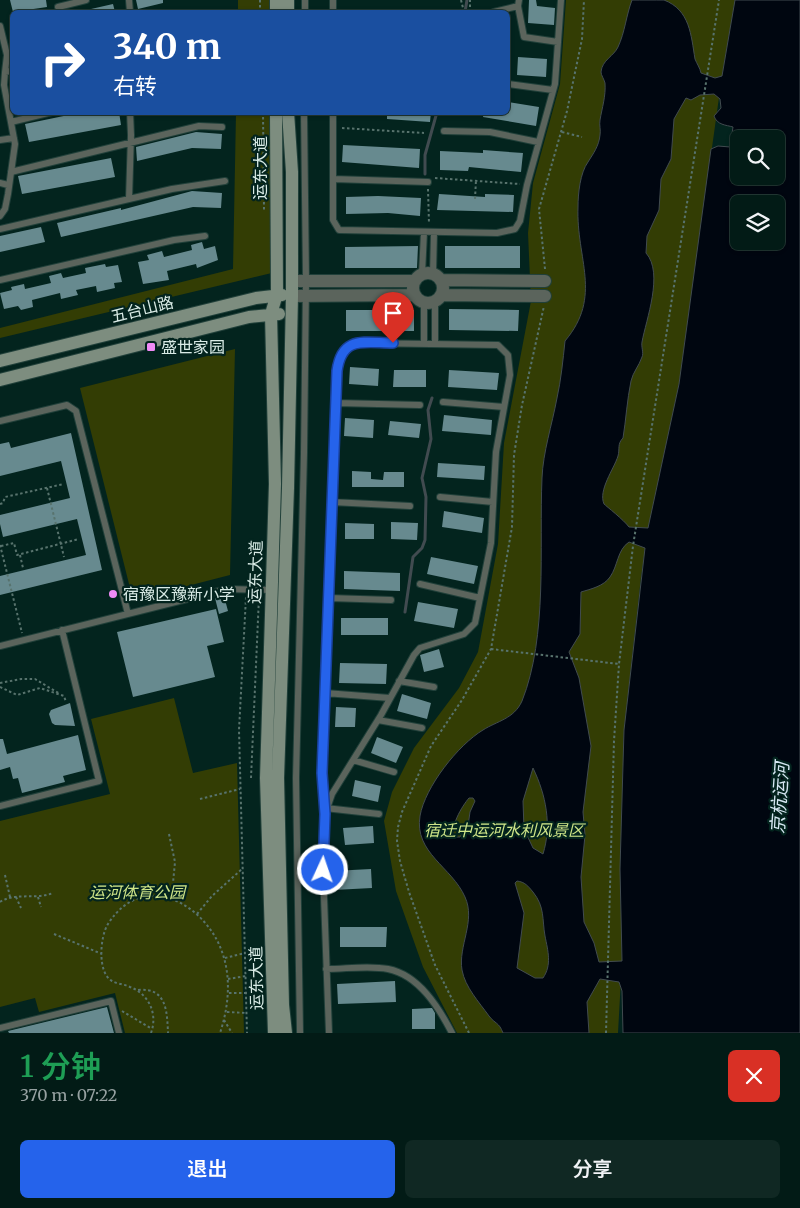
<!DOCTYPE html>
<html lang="zh">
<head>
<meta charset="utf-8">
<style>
	:root { --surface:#021b16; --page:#102823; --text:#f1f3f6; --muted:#96a1a1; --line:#233935; --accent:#2563eb }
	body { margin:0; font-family:Merriweather,"Noto Sans SC",serif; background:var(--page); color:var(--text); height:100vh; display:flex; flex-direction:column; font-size:19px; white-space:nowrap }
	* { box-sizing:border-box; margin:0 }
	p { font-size:16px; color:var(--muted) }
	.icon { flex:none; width:28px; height:28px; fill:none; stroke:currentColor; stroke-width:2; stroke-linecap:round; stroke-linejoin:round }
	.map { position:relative; height:1033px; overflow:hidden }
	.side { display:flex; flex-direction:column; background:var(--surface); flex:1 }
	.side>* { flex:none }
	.guide { position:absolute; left:10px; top:10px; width:500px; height:105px; border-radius:8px; box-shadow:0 1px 4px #0004,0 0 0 1px var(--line); background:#1a4fa0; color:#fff; overflow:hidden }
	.controls { position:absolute; left:730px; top:130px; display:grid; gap:10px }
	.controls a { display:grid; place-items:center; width:55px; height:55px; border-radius:8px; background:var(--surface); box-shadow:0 1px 4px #0004,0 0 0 1px var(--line); font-size:25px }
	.pin { position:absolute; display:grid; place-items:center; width:42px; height:42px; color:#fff; margin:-51px -21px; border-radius:50% 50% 50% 0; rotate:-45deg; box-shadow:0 0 5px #0007 }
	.pin .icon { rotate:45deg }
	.me { position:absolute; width:55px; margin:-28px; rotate:3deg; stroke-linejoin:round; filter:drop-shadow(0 0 4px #0008) }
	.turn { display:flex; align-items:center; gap:18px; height:105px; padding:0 20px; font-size:22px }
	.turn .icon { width:65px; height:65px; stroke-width:2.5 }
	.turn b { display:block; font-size:35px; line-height:42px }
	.round { display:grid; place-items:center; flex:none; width:52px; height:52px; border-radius:8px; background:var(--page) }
	.overview { display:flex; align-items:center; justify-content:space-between; height:85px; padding:0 20px }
	h1 { font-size:30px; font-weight:600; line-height:38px; color:#1e9e55 }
	.cta { display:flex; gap:10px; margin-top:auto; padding:10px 20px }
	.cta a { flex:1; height:58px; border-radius:8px; background:var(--accent); color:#fff; font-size:20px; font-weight:600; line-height:58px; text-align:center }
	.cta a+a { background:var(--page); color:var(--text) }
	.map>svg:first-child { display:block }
	.green { fill:#333d04 }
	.water { fill:#000610; stroke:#414b50; fill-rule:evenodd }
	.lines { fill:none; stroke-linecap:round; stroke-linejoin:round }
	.stream { stroke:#414b50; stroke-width:3 }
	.building { fill:#678a8f }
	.lane-casing { stroke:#21403a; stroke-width:8 }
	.street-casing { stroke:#21403a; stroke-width:14 }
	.secondary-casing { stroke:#21403a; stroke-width:14 }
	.path { stroke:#58736d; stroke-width:2; stroke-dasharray:2.5 2.5; stroke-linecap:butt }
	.lane { stroke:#5b645c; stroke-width:6 }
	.street { stroke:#5b645c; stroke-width:12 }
	.secondary { stroke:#7d8d7f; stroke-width:12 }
	.route-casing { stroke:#184099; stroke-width:12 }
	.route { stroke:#2563eb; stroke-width:9 }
	.poi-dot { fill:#f08bf6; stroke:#03241e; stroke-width:2 }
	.labels { text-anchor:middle; stroke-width:4.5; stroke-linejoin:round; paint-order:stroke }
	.street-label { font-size:16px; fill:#d9ebe6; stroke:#03241e }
	.poi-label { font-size:16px; fill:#d9ebe6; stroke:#03241e; text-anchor:start }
	.park-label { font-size:16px; font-style:italic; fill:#cfe588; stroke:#03241e }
	.water-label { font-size:18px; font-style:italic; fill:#d6e7f2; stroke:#03241e }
</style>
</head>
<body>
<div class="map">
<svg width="800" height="1033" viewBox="0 0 800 1033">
	<rect width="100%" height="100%" fill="#03241e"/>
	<path class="green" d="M238 0H279V12H238Z
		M566 0H735L722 76 679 384 648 529 641 577 624 730 620 869 622 961 618 1033H457L423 967 412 936 396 891 384 821 392 792 414 748 459 688 478 652 498 544 504 443 531 301 528 233 533 183 560 84Z
		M236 113H278L276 272 0 338V328L233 269Z
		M235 349 230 575 133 600 80 388Z
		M174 698 193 773 237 763 244 1033H125L115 993 39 1012 35 998 0 1007V821L110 794 91 719Z"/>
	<path class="water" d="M632 0C641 0 655 0 664 0 690 10 691 35 695 59 697 64 700 68 701 73L715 78 722 76 735 0H800V1033H623L622 991 619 982 600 979 587 1002 589 1033H503C499 1022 495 1024 489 1016 479 1002 465 987 462 970 458 946 476 921 465 897 452 867 414 853 420 816 425 787 458 745 483 730 497 721 514 719 522 701 548 636 539 547 542 478 543 452 552 425 557 398 561 380 563 360 565 341 603 296 576 259 578 207 578 194 580 173 588 162 593 154 599 146 600 135 601 130 599 125 600 120 602 108 606 96 605 83 604 79 601 75 601 72 602 60 614 56 618 47 625 32 626 16 632 0ZM714 94 720 99 721 108 714 116C717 125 726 125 733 127L730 147 718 146 711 149 679 384 648 528 629 527C624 520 606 506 604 504 598 490 614 469 618 456 620 449 617 444 623 438 626 420 627 400 631 381 633 372 639 366 642 357 644 353 641 347 642 342 646 320 664 273 646 253L647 236 659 210 661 179 671 159 674 119 686 98 691 100 700 95ZM739 139H776V176H739ZM739 204H776V241H739ZM629 542 645 548 624 730 620 869 622 961 599 962 594 943 584 922 581 877 585 835 583 812 591 746 579 678 569 652 580 634 581 592C591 589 604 586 610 577 618 566 617 550 629 542ZM533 768C546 795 552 825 543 854L533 848 524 829 523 801ZM469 798H473L475 801 470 812 468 826 460 837H455C449 828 462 806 469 798ZM517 881C525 882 528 886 533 892 545 907 542 919 545 936 548 951 552 965 543 978H535L517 968 524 913 515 883Z"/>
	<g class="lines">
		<path class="stream" d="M465 12 467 0
			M425 174V155L437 112
			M405 612 413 557 422 548 425 540 426 497 422 478 431 439 428 410 432 398"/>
	</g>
	<path class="building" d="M10 0H46L47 7 13 12Z
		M136 0H163V3L138 9Z
		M529 0H536L537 6 555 8 554 25 528 23Z
		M113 4 115 12H91V9Z
		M518 57 547 59 546 77 517 75Z
		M508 102 539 107 536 126 483 117 484 112H508Z
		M83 112H119L121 125 29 142 25 124Z
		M387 112H431L430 122 387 119Z
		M196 132 222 134 221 149 192 148 137 161 136 147Z
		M343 145 420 149 419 168 342 162Z
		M483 150 523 153 521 172 469 167 468 171 440 170V151L483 153Z
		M111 158 115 177 22 194 18 176Z
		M192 191 222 193 221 208 193 207 61 237 57 223 121 208V210Z
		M439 194 485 197V194L514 195 513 212 437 210Z
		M378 196 421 198 420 216 388 213 346 214V197Z
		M41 227 45 242 0 252V236Z
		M202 242 204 249 215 246 218 260 197 268 196 264 167 271 169 280 143 284 138 262 149 260 147 255 162 251 164 257 192 250 191 245Z
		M418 246 417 268H345V247Z
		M445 246H520V268H445Z
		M105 264 106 267 118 265 122 282 114 283 115 288 97 292 96 286 76 290 78 295 61 299 60 293 32 300 33 307 21 310 18 306 4 309 0 293 12 290 11 287 24 284 25 289 51 283 49 276 61 273 63 278 86 273 85 268Z
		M449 309 519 310 518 331 449 330Z
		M346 310H414V331H346Z
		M350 367 379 369 378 386 349 384Z
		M394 370H426V387H393Z
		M449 370 499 373 497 390 448 387Z
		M444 415 492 420 491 435 442 431Z
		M345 418 374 420 373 438 344 436Z
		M390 421 421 424 419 438 388 435Z
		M71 433 102 570 0 595V576L86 555 77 519 3 537 0 524V515L70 498 61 461 0 476V444L9 442 11 448Z
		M438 463 485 466 484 480 437 477Z
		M352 471 371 472V479L383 480 384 472H404V487H352Z
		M444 511 484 518 482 533 442 527Z
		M391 522 418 523 417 540 391 539Z
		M345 523 374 524V539H345Z
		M431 557 478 566 474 584 427 574Z
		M344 571 400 573V591L344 589Z
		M224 596 228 611 219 614 215 598Z
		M418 602 458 609 454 628 414 621Z
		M216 609 224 642 207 646 215 677 133 697 117 632Z
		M341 618H388V635H341Z
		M439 649 444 667 424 672 420 655Z
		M340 663 387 664 386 684 339 683Z
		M402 694 431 703 427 719 397 711Z
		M70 703 75 726 55 725 52 723 49 714 51 710Z
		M336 707 356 708 355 727H335Z
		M78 735 86 770 63 776 65 782 22 793 18 778 13 779 10 767 0 770V739H3L7 754Z
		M377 737 403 747 396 763 371 753Z
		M355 780 381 786 378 802 352 796Z
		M373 826 374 843 345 845 343 828Z
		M371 869 372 888 334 890 333 871Z
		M340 927H387L386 947H340Z
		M395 981 396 1002 338 1004 337 984Z
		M107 1007 114 1033H9L8 1031Z
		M432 1008 435 1013V1029H412V1009Z"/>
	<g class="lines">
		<defs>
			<path id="lane" d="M129 0 130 12
				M333 0V12
				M519 0 518 6 524 37 558 42
				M58 7 86 0
				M305 12V0
				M494 12 518 6
				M0 26 7 55 5 72 12 71
				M508 84 553 90
				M333 112V220L339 230 497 233 515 229 520 221 527 185 555 84 561 0
				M11 122 52 112
				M444 131 490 132 538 142
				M0 140 14 138
				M11 172 199 126 222 127
				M333 179 428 182
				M0 183 8 185
				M129 199 131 135 130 112
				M0 216 5 209 8 194 15 144 4 85 5 72
				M0 229 172 189 225 181
				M422 274 424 232
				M433 274 434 232
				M0 280 174 240 205 236
				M424 344V302
				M435 344V302
				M443 402 504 407
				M336 403 420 405
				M0 421 67 405 76 411 128 614
				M440 497 493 502
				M332 502 410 506
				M420 584 480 598
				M329 598 391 600
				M0 646 227 589 271 590
				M399 681 434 687
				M325 693 390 698
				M378 720 422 728
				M353 760 394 772
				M0 806 99 781 62 630
				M325 808 379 814
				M325 814 332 794 381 715 414 655 420 648 464 634 475 623 491 543 496 452 510 375 508 355 498 345 363 343C351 344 345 346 339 357L322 773 325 814 323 870 329 1033
				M326 969C346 969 369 965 388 969 419 975 439 1008 452 1033
				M0 1028 111 1001 119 1033
				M300 1033 296 778 304 453 306 281 304 112"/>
			<path id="street" d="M413 288a15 15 0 1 1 30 0a15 15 0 1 1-30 0Z
				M441 280 545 281
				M292 281H415
				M442 295 545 296
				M292 296 415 295"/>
			<path id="secondary" d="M276 0V12
				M288 12V0
				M0 361 256 298 282 295
				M0 380 249 317 279 314
				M274 1033 266 778 275 484 271 314 277 294 276 112
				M286 1033 283 1005 278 778 288 488 292 296V172L288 112"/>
		</defs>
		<use href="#lane" class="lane-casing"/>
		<use href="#street" class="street-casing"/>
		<use href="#secondary" class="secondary-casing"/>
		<path class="path" d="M260 0V12
			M461 0 464 12
			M470 12V0
			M263 112 264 210
			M342 128 424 133
			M562 132 582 137
			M435 178 520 184
			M428 189 429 224
			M475 199 476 180
			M545 269 539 209 567 111 582 39 584 0
			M47 488 64 557
			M0 504 3 503 5 497 64 484
			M0 545 22 633
			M1 546 14 543 17 555 79 539
			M20 555 23 568
			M259 582 260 572
			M246 597 239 730 247 1033
			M491 649 619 664
			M0 683 21 679H35L60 694
			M0 687 17 695 40 688 64 696 66 702
			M251 778 259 597
			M200 799 240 789
			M169 834 175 862 173 883 176 900
			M5 875 10 897
			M16 897 21 908
			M38 897 41 907
			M0 902C15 892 35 900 53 893
			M197 914 212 896 242 869
			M54 934 102 954
			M225 958 245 953
			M228 979 246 976
			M138 990C167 987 167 1012 168 1033
			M229 993H246
			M122 1011 152 1029
			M227 1012 247 1013
			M224 1020 232 1033
			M151 1033C158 1014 149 994 130 987 124 984 117 984 112 981 97 973 100 936 108 924 144 867 210 906 224 958 231 982 228 1009 220 1033
			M469 1033 435 965 409 892 400 861 397 841 398 827 402 812 431 746 462 700 491 649 512 527 514 455 522 405 544 306
			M606 1033 614 741 619 664 633 546 719 0"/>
		<use href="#lane" class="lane"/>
		<use href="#street" class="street"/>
		<use href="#secondary" class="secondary"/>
	</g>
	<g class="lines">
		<defs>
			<path id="route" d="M323 870 325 814 322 773 337 371C342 335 364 343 393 343"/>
		</defs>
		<use href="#route" class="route-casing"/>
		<use href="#route" class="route"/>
	</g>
	<g class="poi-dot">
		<rect x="146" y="342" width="10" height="10" rx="2.5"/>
		<circle cx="113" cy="594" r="5"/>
	</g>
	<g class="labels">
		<g class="street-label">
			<text transform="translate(260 168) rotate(-90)" y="6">运东大道</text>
			<text transform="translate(142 309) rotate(-14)" y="6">五台山路</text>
			<text transform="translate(255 572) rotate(-88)" y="6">运东大道</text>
			<text transform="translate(256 978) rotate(-91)" y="6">运东大道</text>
		</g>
		<g class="poi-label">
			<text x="161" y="353">盛世家园</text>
			<text x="123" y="600">宿豫区豫新小学</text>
		</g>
		<g class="park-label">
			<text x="504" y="836">宿迁中运河水利风景区</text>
			<text x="137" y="898">运河体育公园</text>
		</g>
		<g class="water-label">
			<text transform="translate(780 798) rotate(-86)" y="6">京杭运河</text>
		</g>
	</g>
</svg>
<div class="controls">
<a><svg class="icon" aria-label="search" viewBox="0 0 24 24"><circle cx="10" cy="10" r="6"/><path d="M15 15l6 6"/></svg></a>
<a><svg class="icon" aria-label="layers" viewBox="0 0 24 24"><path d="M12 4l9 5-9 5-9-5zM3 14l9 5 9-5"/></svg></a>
</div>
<div class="pin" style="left:393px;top:343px;background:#d93025"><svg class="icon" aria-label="arrive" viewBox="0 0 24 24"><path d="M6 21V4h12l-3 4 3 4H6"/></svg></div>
<svg class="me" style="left:323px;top:870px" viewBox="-20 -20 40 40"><circle r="17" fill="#2563eb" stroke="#fff" stroke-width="3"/><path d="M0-11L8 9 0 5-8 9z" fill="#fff"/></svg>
<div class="guide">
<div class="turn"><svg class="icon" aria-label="right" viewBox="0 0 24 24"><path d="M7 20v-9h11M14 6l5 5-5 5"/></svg><div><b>340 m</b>右转</div></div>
</div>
</div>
<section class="side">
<div class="overview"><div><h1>1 分钟</h1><p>370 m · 07:22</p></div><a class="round" style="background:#d93025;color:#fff"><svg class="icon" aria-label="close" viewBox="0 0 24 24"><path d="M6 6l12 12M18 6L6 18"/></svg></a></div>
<div class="cta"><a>退出</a><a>分享</a></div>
</section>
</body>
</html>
